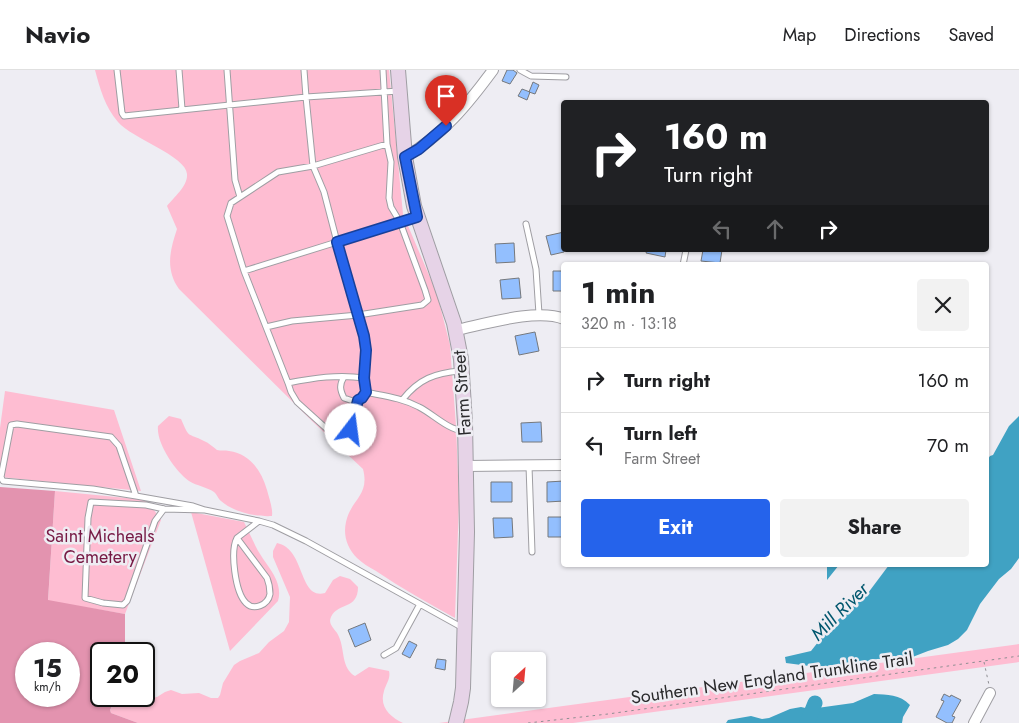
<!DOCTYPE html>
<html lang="en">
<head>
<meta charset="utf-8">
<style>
	:root { --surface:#fff; --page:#f2f2f2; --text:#202124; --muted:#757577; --line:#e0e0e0; --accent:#2563eb }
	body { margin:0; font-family:Jost,sans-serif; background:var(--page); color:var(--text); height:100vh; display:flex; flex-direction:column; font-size:19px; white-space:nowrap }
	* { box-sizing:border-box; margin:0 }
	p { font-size:16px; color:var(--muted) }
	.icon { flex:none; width:28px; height:28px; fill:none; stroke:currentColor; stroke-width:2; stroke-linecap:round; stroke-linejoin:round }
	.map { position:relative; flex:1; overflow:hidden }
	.drawer { position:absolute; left:561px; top:192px; width:428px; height:305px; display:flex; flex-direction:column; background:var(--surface); border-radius:5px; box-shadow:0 1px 4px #0004 }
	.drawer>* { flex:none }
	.hud { position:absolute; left:561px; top:30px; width:428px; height:152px; border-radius:5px; box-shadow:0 1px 4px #0004; background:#202124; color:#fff; overflow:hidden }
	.needle { width:32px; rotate:26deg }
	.buttons { position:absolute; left:491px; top:582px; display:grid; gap:10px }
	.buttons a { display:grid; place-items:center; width:55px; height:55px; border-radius:5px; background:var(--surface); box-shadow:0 1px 4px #0004; font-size:25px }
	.speed { position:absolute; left:15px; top:572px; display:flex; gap:10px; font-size:25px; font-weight:700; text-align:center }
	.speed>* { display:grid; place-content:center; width:65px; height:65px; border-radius:50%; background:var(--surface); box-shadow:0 1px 4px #0004; line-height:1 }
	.speed small { font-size:12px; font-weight:400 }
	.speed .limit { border:2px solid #111; border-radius:8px; background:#fff; color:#111 }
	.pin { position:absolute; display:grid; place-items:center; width:42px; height:42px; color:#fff; margin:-51px -21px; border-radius:50% 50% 50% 0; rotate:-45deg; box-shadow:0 0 5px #0007 }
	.pin .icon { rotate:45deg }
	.me { position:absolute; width:55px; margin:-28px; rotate:15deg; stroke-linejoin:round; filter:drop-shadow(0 0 4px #0008) }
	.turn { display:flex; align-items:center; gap:18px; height:105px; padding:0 20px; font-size:22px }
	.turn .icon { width:65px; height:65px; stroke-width:2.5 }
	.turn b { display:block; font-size:35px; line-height:42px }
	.lanes { display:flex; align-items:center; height:48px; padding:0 20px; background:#0003; justify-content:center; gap:25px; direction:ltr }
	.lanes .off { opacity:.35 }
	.round { display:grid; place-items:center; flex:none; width:52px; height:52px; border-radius:5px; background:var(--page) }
	.headline { display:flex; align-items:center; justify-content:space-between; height:85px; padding:0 20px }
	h1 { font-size:30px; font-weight:700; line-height:38px }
	.action { display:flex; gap:10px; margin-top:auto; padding:10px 20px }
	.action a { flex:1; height:58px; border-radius:5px; background:var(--accent); color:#fff; font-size:20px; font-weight:700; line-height:58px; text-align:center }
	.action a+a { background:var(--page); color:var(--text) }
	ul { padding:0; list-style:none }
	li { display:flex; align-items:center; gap:15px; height:65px; padding:0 20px; border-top:1px solid var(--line) }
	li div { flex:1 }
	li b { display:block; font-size:19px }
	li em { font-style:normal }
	header { display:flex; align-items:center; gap:30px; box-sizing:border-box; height:70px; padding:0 25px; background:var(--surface); border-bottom:1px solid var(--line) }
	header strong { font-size:24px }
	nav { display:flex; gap:28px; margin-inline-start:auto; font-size:18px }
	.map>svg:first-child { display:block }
	.green { fill:#febdd2 }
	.forest { fill:#e393af; fill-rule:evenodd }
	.water { fill:#40a2c3 }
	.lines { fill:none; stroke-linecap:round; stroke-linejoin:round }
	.river { stroke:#40a2c3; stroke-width:15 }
	.building { fill:#93bffe; stroke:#75787c }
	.lane-casing { stroke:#9f9ea3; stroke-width:7 }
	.street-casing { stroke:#9f9ea3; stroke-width:12 }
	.secondary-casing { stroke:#9f9ea3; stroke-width:16 }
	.path { stroke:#8e8e92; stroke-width:1; stroke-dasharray:2.5 4; stroke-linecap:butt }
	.lane { stroke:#fff; stroke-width:5 }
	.street { stroke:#fff; stroke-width:10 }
	.secondary { stroke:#e6d3e7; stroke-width:14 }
	.route-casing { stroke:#184099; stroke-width:12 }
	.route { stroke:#2563eb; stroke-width:9 }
	.labels { text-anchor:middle; stroke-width:5; stroke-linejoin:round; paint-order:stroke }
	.street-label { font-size:18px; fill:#2a2a2c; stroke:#eeedf3 }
	.park-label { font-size:18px; fill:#761944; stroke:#eeedf3 }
	.water-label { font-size:19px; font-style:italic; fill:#00566d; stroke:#eeedf3 }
</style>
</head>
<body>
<header>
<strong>Navio</strong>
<nav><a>Map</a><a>Directions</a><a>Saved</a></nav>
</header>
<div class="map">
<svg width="1019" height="653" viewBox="0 0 1019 653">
	<rect width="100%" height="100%" fill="#eeedf3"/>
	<path class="green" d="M95 0H389L403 144 437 224 450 275 456 356 459 431 455 548C428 533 401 518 376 501 369 497 362 493 357 488 347 478 343 465 346 452 351 429 370 426 363 399L313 352 179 219C165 199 170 180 177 159L167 136C174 127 188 116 187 104 186 86 131 68 118 52 105 37 100 19 95 0Z
		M5 321 114 340 141 421 0 407V358Z
		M169 346 181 349C190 370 187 362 204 371 209 373 213 377 217 380 221 381 225 380 229 381 250 384 261 400 267 420 269 428 273 438 272 446 256 447 233 442 221 431 218 429 217 424 214 422 207 417 197 416 189 411 175 401 156 373 158 356Z
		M55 421 147 430 161 450 125 544 48 531Z
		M191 442 244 452C248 460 252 469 256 477 265 495 284 510 278 531L230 581Z
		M277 473C306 479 298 530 325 523L333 510 340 506 350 509 358 517C358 540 338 532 331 547 327 555 337 560 339 567 345 580 341 598 355 606L369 597 389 601C391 608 386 614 384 621 379 637 390 647 403 653H138L111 643 110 640 114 634 157 627 165 622 171 620 182 624 199 623 211 628H218L220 625 223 613 234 595 240 591 259 583 269 572 284 561 289 552 290 527 273 487V481Z
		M1019 574V592L573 653H439Z"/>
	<path class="forest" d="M0 417 55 421 48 530 125 544V584H101V626H125V631C117 633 113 633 110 640L111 643 138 653H0ZM26 584H69V626H26Z"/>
	<path class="water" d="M1019 346V488L1011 499 999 509 980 534 967 560 958 569 948 575 928 581 910 588 877 589 858 598 832 599 786 593 785 587 811 581 830 557 868 523 889 495H986V392L990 386 993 385 1009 356Z
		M827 495H839L827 510Z
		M874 624C887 625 900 624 910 635L903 647 902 653H726L728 650 751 646 762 649 769 648 790 639 801 637 810 639 853 633Z"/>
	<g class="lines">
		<path class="river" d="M807 653 815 633"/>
	</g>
	<path class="building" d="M507 0H513L517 3 510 14 502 11Z
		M533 12 539 15 535 24 529 22Z
		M522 19 530 22 527 30 518 26Z
		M564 162V182L551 185 546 166Z
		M514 173 515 192 496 193 495 174Z
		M647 180H666L665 187 646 183Z
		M703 180H722L720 193 701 191Z
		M553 201H564V221H553Z
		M519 208 521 228 502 229 500 210Z
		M535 262 539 281 519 285 515 266Z
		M541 352 542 372H522L521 353Z
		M564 411V431L547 432V412Z
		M491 412H512V432H491Z
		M548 447H564V467H548Z
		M493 448H512L513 467 494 468Z
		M365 553 371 570 355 577 348 560Z
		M409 571 417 575 410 588 402 584Z
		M437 589 446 590 445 600 435 598Z
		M944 624 950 627 951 625 961 630 952 646 955 647 952 653H947L936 647 944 631 941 630Z"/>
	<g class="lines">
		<defs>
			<path id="lane" d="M117 0 122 43 124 46 306 27 304 0
				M179 0 182 39
				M227 0 235 110 240 127
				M520 0 531 6 566 7
				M387 74 313 96 306 27 399 21
				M313 96 324 122 337 172 244 201 227 146 231 133 278 102Z
				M526 154 536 199 539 244
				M683 195 686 180
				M244 201 266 257
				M344 307C339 315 340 320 344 328L353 331 362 328 365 322 364 308 366 279 358 245 422 235 428 230 425 220 400 152 416 147
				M364 308C339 304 313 308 288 313L266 257 292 251 358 245 337 172 400 152 391 137 389 128 391 92 387 74 383 0
				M288 313 291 322 297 332 339 370 346 368 351 360 358 334V330
				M365 322C384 326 402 328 419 337 433 344 447 359 463 361
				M403 329C419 309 435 303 460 301
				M529 396 532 482
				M136 426 93 419 3 411 1 407 11 355 17 354 111 367 119 376 136 426 193 436 205 440 164 439 146 435 91 432 88 448 85 528 103 533 123 535 127 531 155 451 164 439
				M205 440 259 451
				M237 468C230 481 235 522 246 533 254 541 268 535 270 524 270 518 269 513 267 508L237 468 259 451 273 455 306 471 463 558
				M384 585 396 578 420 534"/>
			<path id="street" d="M405 87C442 66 468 34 493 0
				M456 260C485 254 537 238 564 249
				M466 396 564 395
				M974 653 990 623"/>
			<path id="secondary" d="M398 0 405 87 414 136 454 253 461 289 465 353 467 462 463 618 461 632 456 653"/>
		</defs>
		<use href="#lane" class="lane-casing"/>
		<use href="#street" class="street-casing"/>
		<use href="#secondary" class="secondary-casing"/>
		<path class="path" d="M984 592 989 615
			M528 653 608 644 1019 586"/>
		<use href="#lane" class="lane"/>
		<use href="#street" class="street"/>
		<use href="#secondary" class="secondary"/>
	</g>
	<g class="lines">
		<defs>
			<path id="route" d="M351 360 358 330 362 328 366 322 364 308 366 280 364 266 337 172 417 147 405 87 419 79 446 56"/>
		</defs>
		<use href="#route" class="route-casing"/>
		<use href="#route" class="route"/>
	</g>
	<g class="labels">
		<g class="street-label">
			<text transform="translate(462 323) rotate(-94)" y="6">Farm Street</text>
			<text transform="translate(772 608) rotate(-8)" y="6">Southern New England Trunkline Trail</text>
		</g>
		<g class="park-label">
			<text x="100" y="472">Saint Micheals<tspan x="100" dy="21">Cemetery</tspan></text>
		</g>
		<g class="water-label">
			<text transform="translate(839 541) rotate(-45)" y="7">Mill River</text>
		</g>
	</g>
</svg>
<div class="buttons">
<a><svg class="needle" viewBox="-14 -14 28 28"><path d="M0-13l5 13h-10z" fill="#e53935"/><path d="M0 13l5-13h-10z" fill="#757577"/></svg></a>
</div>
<div class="speed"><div>15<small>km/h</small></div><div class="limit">20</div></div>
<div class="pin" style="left:446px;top:56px;background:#d93025"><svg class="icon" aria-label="arrive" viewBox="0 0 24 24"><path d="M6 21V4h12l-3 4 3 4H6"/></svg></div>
<svg class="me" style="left:351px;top:360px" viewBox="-20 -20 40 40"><circle r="19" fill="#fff"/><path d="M0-13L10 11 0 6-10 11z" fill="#2563eb"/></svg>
<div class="hud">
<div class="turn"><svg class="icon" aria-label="right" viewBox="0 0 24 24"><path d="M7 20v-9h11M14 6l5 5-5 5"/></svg><div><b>160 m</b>Turn right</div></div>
<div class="lanes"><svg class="icon off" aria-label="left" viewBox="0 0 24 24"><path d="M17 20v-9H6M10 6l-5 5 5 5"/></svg><svg class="icon off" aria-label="ahead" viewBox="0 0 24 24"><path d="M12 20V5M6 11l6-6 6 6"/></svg><svg class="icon" aria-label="right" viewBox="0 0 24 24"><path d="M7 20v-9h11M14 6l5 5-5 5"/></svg></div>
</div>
<section class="drawer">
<div class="headline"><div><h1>1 min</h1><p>320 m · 13:18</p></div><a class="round"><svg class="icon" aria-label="close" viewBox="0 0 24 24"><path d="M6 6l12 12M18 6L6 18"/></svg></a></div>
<ul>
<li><svg class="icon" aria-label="right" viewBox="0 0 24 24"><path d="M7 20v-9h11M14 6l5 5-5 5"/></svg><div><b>Turn right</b></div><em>160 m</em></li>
<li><svg class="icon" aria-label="left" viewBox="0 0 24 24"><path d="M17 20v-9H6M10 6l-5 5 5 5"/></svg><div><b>Turn left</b><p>Farm Street</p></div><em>70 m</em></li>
</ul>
<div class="action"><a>Exit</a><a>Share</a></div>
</section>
</div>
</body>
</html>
